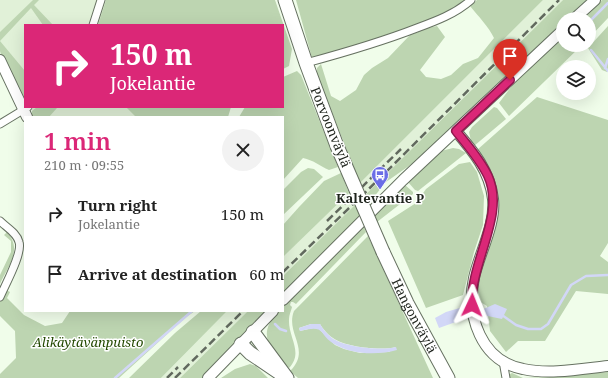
<!DOCTYPE html>
<html lang="en">
<head>
<meta charset="utf-8">
<style>
	:root { --surface:#fff; --page:#f2f2f2; --text:#222; --muted:#767676; --accent:#db2777 }
	body { margin:0; font-family:"Noto Serif",serif; background:var(--page); color:var(--text); height:100vh; display:flex; flex-direction:column; font-size:15px; white-space:nowrap }
	* { box-sizing:border-box; margin:0 }
	p { font-size:13px; color:var(--muted) }
	.icon { flex:none; width:22px; height:22px; fill:none; stroke:currentColor; stroke-width:2; stroke-linecap:round; stroke-linejoin:round }
	.map { position:relative; flex:1; overflow:hidden }
	.details { position:absolute; left:24px; top:116px; width:260px; height:196px; display:flex; flex-direction:column; background:var(--surface); border-radius:0px; box-shadow:0 4px 16px #0002 }
	.details>* { flex:none }
	.hud { position:absolute; left:24px; top:24px; width:260px; height:84px; border-radius:0px; box-shadow:0 4px 16px #0002; background:#db2777; color:#fff; overflow:hidden }
	.tools { position:absolute; left:556px; top:12px; display:grid; gap:8px }
	.tools a { display:grid; place-items:center; width:40px; height:40px; border-radius:50%; background:var(--surface); box-shadow:0 4px 16px #0002; font-size:20px }
	.pin { position:absolute; display:grid; place-items:center; width:34px; height:34px; color:#fff; margin:-41px -17px; border-radius:50% 50% 50% 0; rotate:-45deg; box-shadow:0 0 4px #0007 }
	.pin .icon { rotate:45deg }
	.me { position:absolute; width:44px; margin:-22px; rotate:2deg; stroke-linejoin:round; filter:drop-shadow(0 0 3px #0008) }
	.turn { display:flex; align-items:center; gap:14px; height:84px; padding:0 20px; font-size:18px }
	.turn .icon { width:52px; height:52px; stroke-width:2.5 }
	.turn b { display:block; font-size:28px; line-height:34px }
	.round { display:grid; place-items:center; flex:none; width:42px; height:42px; border-radius:21px; background:var(--page) }
	.overview { display:flex; align-items:center; justify-content:space-between; height:68px; padding:0 20px }
	h1 { font-size:24px; font-weight:600; line-height:30px; color:var(--accent) }
	ul { padding:0; list-style:none }
	li { display:flex; align-items:center; gap:12px; height:60px; padding:0 20px }
	li div { flex:1 }
	li b { display:block; font-size:15px }
	li em { font-style:normal }
	.map>svg:first-child { display:block }
	.built { fill:#e1f1d8 }
	.green { fill:#bdd5b1; fill-rule:evenodd }
	.water { fill:#d2d7f7 }
	.lines { fill:none; stroke-linecap:round; stroke-linejoin:round }
	.stream { stroke:#d2d7f7; stroke-width:2.5 }
	.street-casing { stroke:#667161; stroke-width:9 }
	.secondary-casing { stroke:#667161; stroke-width:12 }
	.highway-casing { stroke:#667161; stroke-width:15 }
	.street { stroke:#fff; stroke-width:7 }
	.secondary { stroke:#fff; stroke-width:10 }
	.highway { stroke:#fff; stroke-width:13 }
	.rail { stroke:#61695e; stroke-width:2.5; stroke-dasharray:8 4; stroke-linecap:butt }
	.highway-bridge-casing { stroke:#667161; stroke-width:15; stroke-linecap:butt }
	.highway-bridge { stroke:#fff; stroke-width:13 }
	.route-casing { stroke:#8e194d; stroke-width:10 }
	.route { stroke:#db2777; stroke-width:7 }
	.labels { text-anchor:middle; stroke-width:3; stroke-linejoin:round; paint-order:stroke }
	.street-label { font-size:13px; fill:#1f241d; stroke:#fff }
	.poi-label { font-size:13px; font-weight:bold; fill:#1f241d; stroke:#fff }
	.park-label { font-size:13px; font-style:italic; fill:#234900; stroke:#fff }
</style>
</head>
<body>
<div class="map">
<svg width="608" height="378" viewBox="0 0 608 378">
	<rect width="100%" height="100%" fill="#f0fdea"/>
	<path class="built" d="M0 0H106L98 25H25V94L0 44Z
		M543 0H563L365 195 360 183Z
		M31 107H133L136 117H35Z
		M349 193 355 206 283 276V257Z
		M227 311H248L180 378H161Z"/>
	<path class="green" d="M33 0H39L34 5 53 25H43L31 8 0 41 25 71V99C21 96 1 58 0 51 0 45 0 38 0 32Z
		M106 0H275L292 49 289 66 283 69V25H98Z
		M296 0H468L450 12 389 39 312 58Z
		M477 0H543L360 183 317 75V68L321 64 331 96 340 101 356 90 364 75 372 68 388 58 410 35 428 28 437 26 445 37 420 70 426 77 441 79 451 75 463 64 478 58 494 38C489 27 478 16 470 6Z
		M563 0H588L568 19H563V24L416 161 386 182 369 203 370 206 283 293V276Z
		M602 0H608V18L589 38V19H582Z
		M608 26V69L607 72 602 70 588 48Z
		M563 37V45H582L509 116 499 103 514 83Z
		M297 71 301 75 338 167 329 170C320 166 313 160 303 158L283 180V117H239L245 107H283V77Z
		M537 97 608 120V243L600 256 608 262V294L576 291 545 341H518L506 352 490 331 487 306 477 300 479 277 497 216 498 193 491 170 477 150Z
		M37 107H57V108L49 117H32V111Z
		M126 107H231L228 117H136Z
		M494 107 497 108 506 119 474 146 471 141 469 132 472 127Z
		M453 148 459 149 466 153 418 191 415 190 408 182 441 151Z
		M470 162 477 172 484 196 483 225 474 252 463 295 426 308 388 221 416 203 426 189 459 164Z
		M308 168 314 169 323 177 283 215V190L301 172Z
		M341 173 349 193 283 257V225L299 207 324 181Z
		M405 185 413 192V194L377 222 373 214Z
		M363 225 366 232 296 304 293 302H291L290 305 292 307C291 311 289 315 289 319 288 338 304 352 289 368 270 348 256 336 278 311H283V306Z
		M7 232C23 250 8 266 0 284V275L11 252V241L4 235Z
		M368 236 433 378H298L290 371C312 349 285 334 294 311ZM311 324H320C323 329 328 335 333 338 345 347 381 351 396 347L389 352 360 353 344 349 335 345 319 329 313 328 300 331 299 328Z
		M6 290 10 292 7 298 24 315 45 326 62 323 70 311H195L186 317 119 378H0V374L16 358 15 331 0 316V301Z
		M201 311H227L161 378H129L175 333Z
		M248 311H266L202 378H180Z
		M250 364 256 366 268 378H221L235 369Z
		M608 372V378H509L508 375 512 373 523 378 550 377Z"/>
	<path class="water" d="M495 304 507 309 502 319 478 314 481 310Z
		M463 307 464 319 439 328 435 318 446 312Z
		M311 324H320C323 329 327 334 332 338 344 347 381 351 396 347L397 350C378 355 354 355 336 345 317 335 328 324 300 331L299 328Z"/>
	<g class="lines">
		<path class="stream" d="M589 22 608 3
			M591 50 608 71
			M605 68 608 59
			M502 315 516 325 528 329H541L548 324 571 285 586 276 608 275
			M275 324 280 329 286 331
			M115 378 192 311"/>
		<defs>
			<path id="street" d="M93 25 101 0
				M306 63C343 53 381 42 417 28 436 21 455 14 471 0
				M0 124 28 107
				M0 221C6 227 17 233 19 242 23 253 5 285 0 297
				M503 361 506 378"/>
			<path id="secondary" d="M574 19 595 0
				M0 60 27 117
				M456 131C473 151 490 171 493 199 496 224 479 254 474 278 466 316 481 361 523 369 550 375 581 369 608 366
				M283 300 403 180 563 30
				M208 378 273 311"/>
			<g id="highway">
				<path d="M285 0 306 63 337 146"/>
				<path id="s1" d="M383 252 407 303 448 378"/>
				<path d="M253 332 287 378"/>
				<path d="M241 344 250 353 281 374"/>
			</g>
		</defs>
		<use href="#street" class="street-casing"/>
		<use href="#secondary" class="secondary-casing"/>
		<use href="#highway" class="highway-casing"/>
		<use href="#street" class="street"/>
		<use href="#secondary" class="secondary"/>
		<use href="#highway" class="highway"/>
		<path class="rail" d="M327 221 401 149
			M283 272 378 180 559 0
			M167 378 178 367
			M175 378 243 311"/>
		<defs>
			<path id="highway-bridge" d="M337 146 383 252"/>
		</defs>
		<use href="#highway-bridge" class="highway-bridge-casing"/>
		<use href="#highway-bridge" class="highway-bridge"/>
	</g>
	<g class="lines">
		<defs>
			<path id="route" d="M472 305C470 262 506 215 488 176 480 159 467 145 456 131L510 80"/>
		</defs>
		<use href="#route" class="route-casing"/>
		<use href="#route" class="route"/>
	</g>
	<defs>
		<symbol id="bus-pin" viewBox="-11 -11 22 30"><path d="M0 17L-7.5 6A9.5 9.5 0 1 1 7.5 6Z" fill="#6a6de6" stroke="#fff"/><path d="M-5-6H5V4H4V6H2V4H-2V6H-4V4H-5ZM-3.5-4V0h7V-4ZM-3.5 1.2v1.5H-2V1.2ZM2 1.2v1.5H3.5V1.2Z" fill="#fff"/></symbol>
	</defs>
	<g fill-rule="evenodd">
		<use href="#bus-pin" x="370" y="165" width="20" height="27"/>
	</g>
	<g class="labels">
		<g class="street-label">
			<text transform="translate(331 127) rotate(68)" y="5">Porvoonväylä</text>
			<text dy="5" stroke="none"><textPath href="#s1" startOffset="71">Hangonväylä</textPath></text>
		</g>
		<g class="poi-label">
			<text x="380" y="203">Kaltevantie P</text>
		</g>
		<g class="park-label">
			<text x="88" y="347">Alikäytävänpuisto</text>
		</g>
	</g>
</svg>
<div class="tools">
<a><svg class="icon" aria-label="search" viewBox="0 0 24 24"><circle cx="10" cy="10" r="6"/><path d="M15 15l6 6"/></svg></a>
<a><svg class="icon" aria-label="layers" viewBox="0 0 24 24"><path d="M12 4l9 5-9 5-9-5zM3 14l9 5 9-5"/></svg></a>
</div>
<div class="pin" style="left:510px;top:80px;background:#d93025"><svg class="icon" aria-label="arrive" viewBox="0 0 24 24"><path d="M6 21V4h12l-3 4 3 4H6"/></svg></div>
<svg class="me" style="left:472px;top:305px" viewBox="-20 -20 40 40"><path d="M0-17L14 15 0 8-14 15z" fill="#db2777" stroke="#fff" stroke-width="4"/></svg>
<div class="hud">
<div class="turn"><svg class="icon" aria-label="right" viewBox="0 0 24 24"><path d="M7 20v-9h11M14 6l5 5-5 5"/></svg><div><b>150 m</b>Jokelantie</div></div>
</div>
<section class="details">
<div class="overview"><div><h1>1 min</h1><p>210 m · 09:55</p></div><a class="round"><svg class="icon" aria-label="close" viewBox="0 0 24 24"><path d="M6 6l12 12M18 6L6 18"/></svg></a></div>
<ul>
<li><svg class="icon" aria-label="right" viewBox="0 0 24 24"><path d="M7 20v-9h11M14 6l5 5-5 5"/></svg><div><b>Turn right</b><p>Jokelantie</p></div><em>150 m</em></li>
<li><svg class="icon" aria-label="arrive" viewBox="0 0 24 24"><path d="M6 21V4h12l-3 4 3 4H6"/></svg><div><b>Arrive at destination</b></div><em>60 m</em></li>
</ul>
</section>
</div>
</body>
</html>
